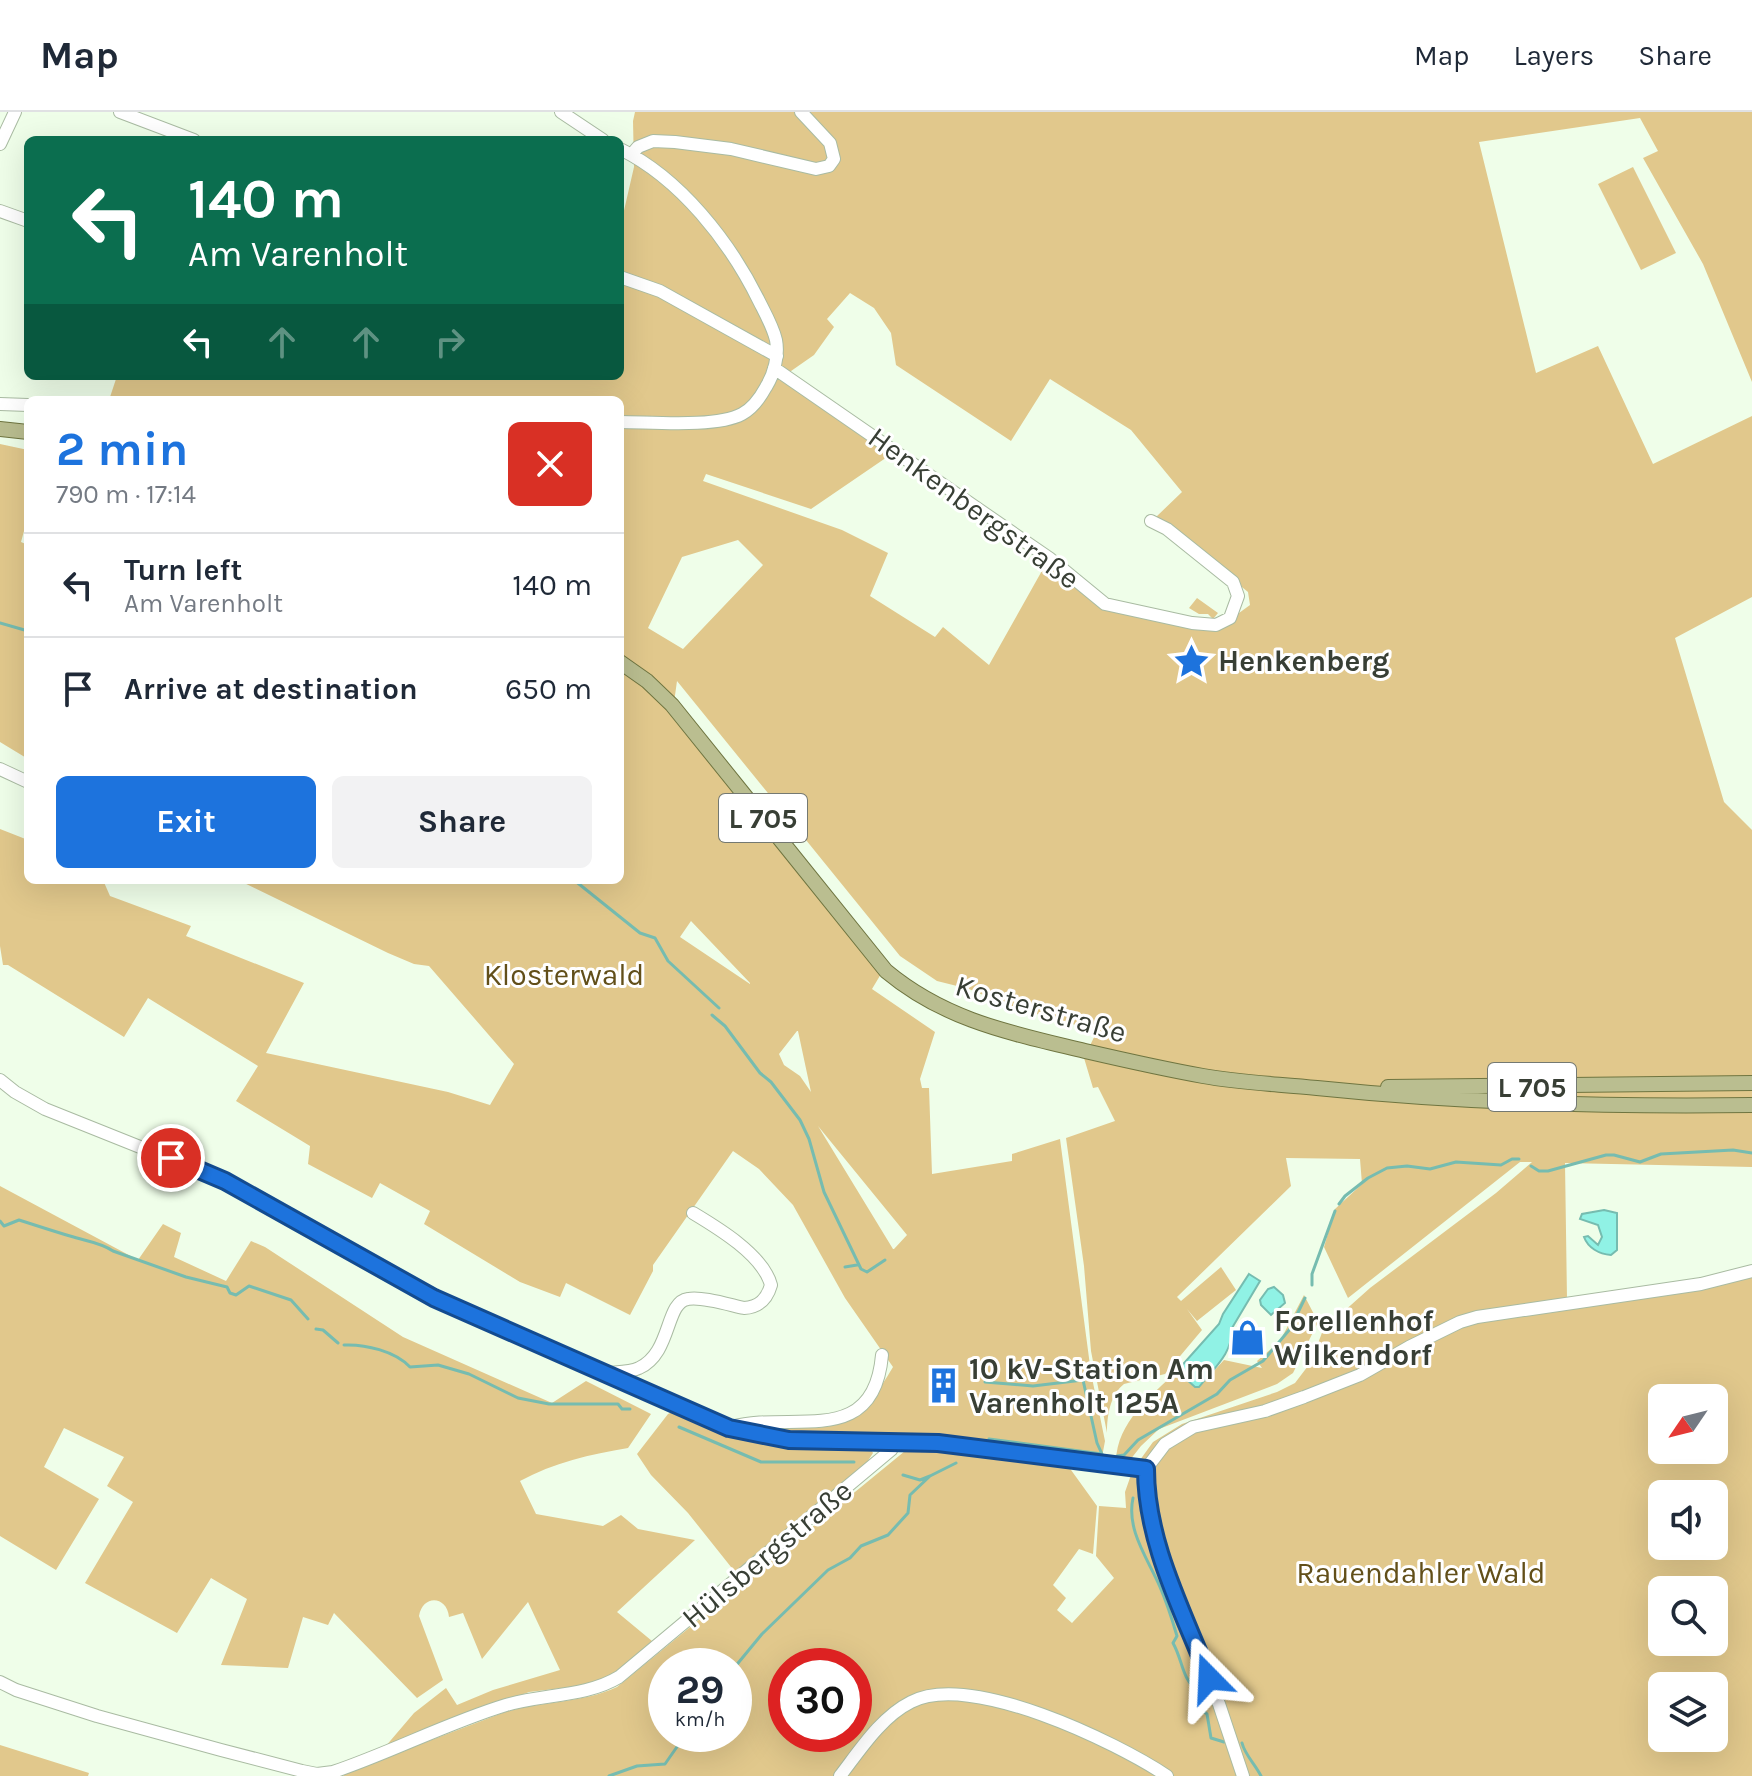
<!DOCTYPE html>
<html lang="en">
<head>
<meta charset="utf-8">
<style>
	:root { --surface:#fff; --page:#f2f2f3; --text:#1f2937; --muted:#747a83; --line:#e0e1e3; --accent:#1d73dd }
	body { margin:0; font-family:Karla,sans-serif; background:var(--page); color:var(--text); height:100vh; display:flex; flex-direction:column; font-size:30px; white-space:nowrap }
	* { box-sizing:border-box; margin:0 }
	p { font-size:26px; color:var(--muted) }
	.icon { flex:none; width:44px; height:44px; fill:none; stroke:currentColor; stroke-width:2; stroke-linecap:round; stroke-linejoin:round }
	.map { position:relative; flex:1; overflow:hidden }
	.sheet { position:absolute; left:24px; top:284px; width:600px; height:488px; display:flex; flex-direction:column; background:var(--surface); border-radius:12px; box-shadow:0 8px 32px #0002 }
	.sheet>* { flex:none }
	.guide { position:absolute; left:24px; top:24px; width:600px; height:244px; border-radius:12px; box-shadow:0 8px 32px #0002; background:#0b6e4f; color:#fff; overflow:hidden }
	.needle { width:52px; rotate:235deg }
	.controls { position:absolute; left:1648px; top:1272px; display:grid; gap:16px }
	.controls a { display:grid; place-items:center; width:80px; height:80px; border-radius:12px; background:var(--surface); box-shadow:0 8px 32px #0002; font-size:40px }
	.speed { position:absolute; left:648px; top:1536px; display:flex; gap:16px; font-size:40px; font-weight:700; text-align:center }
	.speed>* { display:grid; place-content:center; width:104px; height:104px; border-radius:50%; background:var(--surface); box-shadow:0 8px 32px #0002; line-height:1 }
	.speed small { font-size:20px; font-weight:400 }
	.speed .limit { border:12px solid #d22; background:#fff; color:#111 }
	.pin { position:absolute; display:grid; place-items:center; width:68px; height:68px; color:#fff; margin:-34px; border:4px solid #fff; border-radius:50%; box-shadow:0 2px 8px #0007 }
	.me { position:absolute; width:88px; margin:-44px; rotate:339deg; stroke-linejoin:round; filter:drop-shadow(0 0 6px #0008) }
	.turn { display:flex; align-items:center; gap:28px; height:168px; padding:0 32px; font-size:36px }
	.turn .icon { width:104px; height:104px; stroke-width:2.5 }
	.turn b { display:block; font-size:56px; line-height:68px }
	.lanes { display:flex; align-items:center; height:76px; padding:0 32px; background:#0003; justify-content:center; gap:40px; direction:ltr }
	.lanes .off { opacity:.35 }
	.round { display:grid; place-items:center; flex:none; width:84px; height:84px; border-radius:12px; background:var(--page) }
	.overview { display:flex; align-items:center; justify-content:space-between; height:136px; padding:0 32px }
	h1 { font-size:48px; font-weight:700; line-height:60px; color:var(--accent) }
	.cta { display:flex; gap:16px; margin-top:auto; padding:16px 32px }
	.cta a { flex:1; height:92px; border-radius:12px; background:var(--accent); color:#fff; font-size:32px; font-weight:700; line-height:92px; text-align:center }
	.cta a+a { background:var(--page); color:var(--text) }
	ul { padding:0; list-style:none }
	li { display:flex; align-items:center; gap:24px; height:104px; padding:0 32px; border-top:2px solid var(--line) }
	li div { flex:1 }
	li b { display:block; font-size:30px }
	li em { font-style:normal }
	header { display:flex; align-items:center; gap:48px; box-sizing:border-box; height:112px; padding:0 40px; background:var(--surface); border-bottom:2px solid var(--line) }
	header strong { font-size:38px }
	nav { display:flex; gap:44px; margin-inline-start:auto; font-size:28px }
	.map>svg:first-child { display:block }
	.green { fill:#e1c88c; fill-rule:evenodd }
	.water { fill:#90f2e5; stroke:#76bcb0; stroke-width:2 }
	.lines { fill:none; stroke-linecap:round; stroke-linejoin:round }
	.stream { stroke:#76bcb0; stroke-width:3 }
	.minor-casing { stroke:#a9bba2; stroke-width:14 }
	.major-casing { stroke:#6f7540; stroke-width:16 }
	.minor { stroke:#fff; stroke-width:12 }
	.major { stroke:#babe90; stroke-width:14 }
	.route-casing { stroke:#134b90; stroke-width:20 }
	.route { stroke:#1d73dd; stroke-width:14 }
	.labels { text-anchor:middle; stroke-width:6; stroke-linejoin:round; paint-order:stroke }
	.shield { fill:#fff; stroke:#747972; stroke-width:2 }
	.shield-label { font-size:28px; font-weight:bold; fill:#383f35 }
	.street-label { font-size:30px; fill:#383f35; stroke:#fff }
	.poi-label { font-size:30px; font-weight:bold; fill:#383f35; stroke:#fff; text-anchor:start }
	.park-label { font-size:30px; fill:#624f19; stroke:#fff }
</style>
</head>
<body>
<header>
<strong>Map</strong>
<nav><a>Map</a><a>Layers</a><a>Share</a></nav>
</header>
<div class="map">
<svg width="1752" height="1664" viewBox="0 0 1752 1664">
	<rect width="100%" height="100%" fill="#effee9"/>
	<path class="green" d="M635 0H1752V270L1703 152 1643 46 1658 39 1640 6 1479 30 1536 261 1598 234 1653 352 1752 304V485L1675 526 1724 690 1752 718V1055L1565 1051 1567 1187 1525 1193 1406 1231 1344 1264 1262 1296 1223 1304 1145 1349 1140 1348 1153 1330 1182 1312 1277 1280 1295 1271 1311 1250 1323 1218 1370 1176 1496 1081 1532 1050H1520L1348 1186 1324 1135 1335 1097 1362 1072 1360 1047 1286 1046 1291 1074 1177 1185 1181 1189 1221 1155 1236 1178 1197 1209 1187 1197 1202 1218 1165 1262 1124 1272C1110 1283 1107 1304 1107 1321L1091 1239 1084 1154 1066 1026 1115 1009 1098 975 1093 976 1084 946 1097 919 1012 895 969 877 937 869 900 844 677 569 672 605 881 862 872 877 935 920 920 967 922 976H929L932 1062 1012 1049V1042L1060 1027 1091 1261 1105 1329 1102 1345 957 1327 892 1322 811 1324 756 1316 758 1314C833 1316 851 1327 893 1255L845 1186 793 1093 759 1057 733 1039 653 1153V1159L630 1203 566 1171 560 1185 520 1170 424 1112 430 1099 380 1071 372 1086 308 1052 310 1034 236 989 258 954 148 886 124 925 8 853H3L0 834V717L28 728V768H103L110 784 191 814 186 824 304 871 266 941 448 980 490 993 514 952 429 854 414 852 388 841 238 768H620V288H109L117 264H620V116L634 55 633 9ZM850 181 874 196 891 221 896 253 1011 329 1050 267 1131 318 1182 380 1156 405 1248 480 1250 493 1217 517 1094 486 1048 448 989 553 943 515 935 525 870 484 888 441 842 418 703 369 706 362 811 397 893 341 781 266 814 243 834 215 827 207ZM738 428 763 453 683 537 648 516 682 445ZM691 809 750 871V872L680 825ZM797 919H798L811 980 800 964 784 953 779 942ZM818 1014 907 1123 894 1137H893Z
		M1633 55 1676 141 1641 158 1598 72Z
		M0 332 28 338V419H24L21 430 28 433V647L0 630Z
		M1197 486 1218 501 1213 507 1208 502H1199L1189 496Z
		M0 1074 138 1148 163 1112 181 1121 174 1145 226 1169 251 1129 265 1135 403 1225 552 1291 586 1269 651 1302 628 1336C591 1342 553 1351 520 1369L536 1402 603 1414 621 1403 638 1417 695 1428 617 1500 652 1529 612 1566 596 1572 529 1580 385 1635 414 1601 446 1576 457 1593 493 1578 560 1558 528 1490 482 1547 463 1501 449 1505C447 1484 423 1482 419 1504L443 1568 417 1586 334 1501 328 1513 303 1505 288 1556 221 1553 247 1487 211 1466 177 1521 85 1471 133 1390 107 1374 124 1345 64 1316 44 1355 99 1387 56 1458 0 1424Z
		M1752 1163V1664H343L347 1660 505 1600C542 1589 583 1591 617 1575L905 1339 936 1335 1066 1351 1097 1394 1093 1442 1079 1437 1053 1473 1066 1486 1057 1498 1072 1511 1114 1466 1096 1444 1099 1394 1126 1396 1125 1380 1131 1363 1147 1366 1156 1350 1169 1336 1194 1320 1266 1302 1360 1268 1463 1215 1496 1205ZM1662 1286H1714V1338H1662ZM1662 1382H1714V1434H1662ZM1662 1478H1714V1530H1662ZM666 1554H734V1622H666ZM786 1554H854V1622H786ZM1662 1574H1714V1626H1662Z
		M1304 1183 1318 1210 1293 1261 1277 1272 1159 1317 1141 1334 1130 1348 1116 1349C1117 1310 1151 1284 1177 1259L1195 1275H1199L1224 1248 1262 1256 1257 1249 1280 1229Z
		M676 1298 744 1327 835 1336 868 1332 873 1341 860 1361 735 1460 688 1401 651 1363 637 1342 668 1302Z
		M0 1633 89 1661 88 1664H0Z"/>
	<path class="water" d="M1604 1098 1617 1101V1138L1611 1143C1599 1142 1588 1136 1584 1125L1588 1124 1598 1133 1602 1125 1598 1113 1580 1107 1582 1102Z
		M1249 1162 1260 1169 1232 1216C1233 1241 1214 1256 1199 1275H1195L1177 1259 1219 1212 1223 1202Z
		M1274 1175 1283 1183 1285 1191 1271 1203 1261 1193 1260 1188 1268 1177Z"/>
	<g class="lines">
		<path class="stream" d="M0 511 28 519
			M574 768 640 821 655 826 668 849 719 896
			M712 903 725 914 760 961 771 970 800 1008 809 1027 824 1080 861 1157 867 1160 885 1148
			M1531 1054 1539 1059H1548L1606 1043H1614L1640 1050 1661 1042 1733 1038 1752 1041
			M1339 1092 1345 1084 1368 1066 1387 1056 1407 1054 1430 1057 1456 1050 1501 1053 1512 1047H1519
			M0 1109 4 1114 19 1108C35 1113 53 1119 70 1124 85 1129 100 1130 113 1139L186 1165 227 1175 230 1181 236 1183 249 1174 291 1188 308 1207
			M845 1155 857 1153
			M1312 1173V1162L1335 1099
			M316 1217 323 1218 338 1231
			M344 1233C365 1232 395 1239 410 1255L438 1253 469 1262 518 1286 549 1292H618L622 1297H630
			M985 1270 1033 1274 1083 1268 1097 1331 1102 1342
			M679 1315 761 1350H854
			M989 1327 1102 1342
			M1117 1344 1124 1343 1138 1328 1217 1282 1230 1268 1263 1249 1290 1217 1305 1186
			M903 1363 920 1368 930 1364
			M1133 1386C1126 1418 1148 1447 1160 1475 1167 1491 1172 1507 1177 1524L1173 1531C1183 1549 1181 1564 1197 1580L1195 1588 1199 1596 1207 1602 1211 1626 1224 1630
			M734 1556 762 1522 828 1458 850 1446 861 1434 888 1423 908 1401 910 1383 930 1364 956 1351
			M1242 1631C1245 1643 1255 1652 1261 1664
			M609 1664 637 1654 665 1652 686 1622"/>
		<defs>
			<path id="minor" d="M120 0 194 28
				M561 0 603 28
				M0 32 15 0
				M620 37C680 66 730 130 759 189 765 201 773 215 776 228 779 244 774 262 766 275 760 286 753 296 742 302 716 316 651 310 620 310
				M632 42 638 35 653 29 675 30 731 37 816 57 829 54 834 47 830 31 801 0
				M0 99 28 109
				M620 165 660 179 777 244
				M774 256 1049 446 1105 492 1192 511 1216 513 1230 506 1238 484 1233 470 1167 417 1151 409
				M0 292 28 293
				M0 657 28 670
				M0 968 15 980 45 997 225 1069 463 1200 729 1316 789 1328 938 1331 1146 1357
				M608 1261C618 1260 631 1260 639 1256 672 1241 665 1190 688 1187 701 1184 730 1193 744 1196 759 1195 767 1187 771 1173 763 1143 718 1116 693 1101
				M732 1315C791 1298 874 1338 882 1243
				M0 1570 16 1578 97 1604 221 1638 302 1659 317 1662 333 1660C392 1640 447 1611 506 1593 543 1582 586 1585 619 1565L891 1338 896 1330
				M840 1664C860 1638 881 1605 911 1590 970 1559 1116 1630 1167 1664
				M1243 1664 1219 1592 1162 1446 1149 1400 1146 1357 1165 1332 1193 1315 1265 1299 1304 1285 1360 1263 1409 1235 1460 1210 1477 1205 1701 1172 1752 1159"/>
			<path id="major" d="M0 317 28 320
				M620 550 647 569 672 593 886 859C946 909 1011 921 1085 939 1124 948 1164 957 1203 964 1241 971 1279 972 1317 976 1462 991 1607 995 1752 993
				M1388 975 1752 971"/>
		</defs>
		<use href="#minor" class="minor-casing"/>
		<use href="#major" class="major-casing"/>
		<use href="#minor" class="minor"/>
		<use href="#major" class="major"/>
	</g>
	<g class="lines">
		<defs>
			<path id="route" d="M171 1046 225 1069 434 1186 729 1316 789 1328 938 1331 1146 1357C1146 1431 1183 1499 1209 1566"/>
		</defs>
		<use href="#route" class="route-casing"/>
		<use href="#route" class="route"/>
	</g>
	<defs>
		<symbol id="sight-bare" viewBox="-9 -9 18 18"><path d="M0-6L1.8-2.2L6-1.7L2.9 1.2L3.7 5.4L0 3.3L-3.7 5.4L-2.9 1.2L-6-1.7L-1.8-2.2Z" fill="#1d73dd" stroke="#fff" stroke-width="2.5" paint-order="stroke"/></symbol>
		<symbol id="shop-bare" viewBox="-9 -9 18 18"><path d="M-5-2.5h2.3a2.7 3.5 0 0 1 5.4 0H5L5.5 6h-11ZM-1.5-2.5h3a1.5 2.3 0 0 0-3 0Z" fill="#1d73dd" stroke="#fff" stroke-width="2.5" paint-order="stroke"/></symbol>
		<symbol id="building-bare" viewBox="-9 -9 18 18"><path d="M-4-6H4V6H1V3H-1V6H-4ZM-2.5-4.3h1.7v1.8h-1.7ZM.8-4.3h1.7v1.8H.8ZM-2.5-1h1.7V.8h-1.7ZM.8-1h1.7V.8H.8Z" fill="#1d73dd" stroke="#fff" stroke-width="2.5" paint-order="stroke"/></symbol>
	</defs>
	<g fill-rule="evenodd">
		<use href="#sight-bare" x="1166" y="524" width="51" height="51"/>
		<use href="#shop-bare" x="1222" y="1200" width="51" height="51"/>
		<use href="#building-bare" x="918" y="1248" width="51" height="51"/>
	</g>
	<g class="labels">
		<g class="shield">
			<rect x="719" y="682" width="88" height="48" rx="6"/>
			<rect x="1488" y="951" width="88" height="48" rx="6"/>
		</g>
		<g class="shield-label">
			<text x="763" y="716">L 705</text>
			<text x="1532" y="985">L 705</text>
		</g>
		<g class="street-label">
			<text transform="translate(974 396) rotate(36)" y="10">Henkenbergstraße</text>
			<text transform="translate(1041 897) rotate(16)" y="10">Kosterstraße</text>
			<text transform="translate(767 1442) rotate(-40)" y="10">Hülsbergstraße</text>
		</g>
		<g class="poi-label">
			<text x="1218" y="559">Henkenberg</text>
			<text x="1274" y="1219">Forellenhof<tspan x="1274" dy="34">Wilkendorf</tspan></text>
			<text x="969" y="1267">10 kV-Station Am<tspan x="969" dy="34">Varenholt 125A</tspan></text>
		</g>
		<g class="park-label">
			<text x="564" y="873">Klosterwald</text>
			<text x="1421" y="1471">Rauendahler Wald</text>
		</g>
	</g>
</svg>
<div class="controls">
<a><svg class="needle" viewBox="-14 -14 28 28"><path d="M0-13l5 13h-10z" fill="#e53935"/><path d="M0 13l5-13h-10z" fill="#747a83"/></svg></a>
<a><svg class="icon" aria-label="sound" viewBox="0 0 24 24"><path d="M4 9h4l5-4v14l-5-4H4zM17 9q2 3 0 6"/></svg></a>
<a><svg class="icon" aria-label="search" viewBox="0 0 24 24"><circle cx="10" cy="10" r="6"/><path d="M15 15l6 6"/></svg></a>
<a><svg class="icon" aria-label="layers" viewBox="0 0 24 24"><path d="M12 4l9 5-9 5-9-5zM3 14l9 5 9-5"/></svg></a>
</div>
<div class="speed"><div>29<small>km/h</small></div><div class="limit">30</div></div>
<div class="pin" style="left:171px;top:1046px;background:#d93025"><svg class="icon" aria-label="arrive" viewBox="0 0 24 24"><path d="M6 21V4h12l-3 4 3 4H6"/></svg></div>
<svg class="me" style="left:1209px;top:1566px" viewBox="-20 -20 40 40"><path d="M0-17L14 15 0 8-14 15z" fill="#1d73dd" stroke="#fff" stroke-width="4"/></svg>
<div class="guide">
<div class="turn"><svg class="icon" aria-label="left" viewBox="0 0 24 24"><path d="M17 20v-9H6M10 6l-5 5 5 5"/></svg><div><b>140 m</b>Am Varenholt</div></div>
<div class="lanes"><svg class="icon" aria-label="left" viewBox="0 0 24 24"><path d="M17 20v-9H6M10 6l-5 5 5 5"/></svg><svg class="icon off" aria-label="ahead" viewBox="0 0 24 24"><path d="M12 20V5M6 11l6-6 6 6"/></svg><svg class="icon off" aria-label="ahead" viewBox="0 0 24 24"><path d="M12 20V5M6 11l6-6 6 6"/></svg><svg class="icon off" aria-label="right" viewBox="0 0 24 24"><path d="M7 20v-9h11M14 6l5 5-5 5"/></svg></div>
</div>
<section class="sheet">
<div class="overview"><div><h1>2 min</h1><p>790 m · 17:14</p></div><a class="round" style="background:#d93025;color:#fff"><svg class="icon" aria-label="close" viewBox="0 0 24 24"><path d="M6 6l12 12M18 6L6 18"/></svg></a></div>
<ul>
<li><svg class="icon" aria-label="left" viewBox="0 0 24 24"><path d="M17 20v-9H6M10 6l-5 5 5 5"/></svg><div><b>Turn left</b><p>Am Varenholt</p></div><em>140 m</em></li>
<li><svg class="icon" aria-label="arrive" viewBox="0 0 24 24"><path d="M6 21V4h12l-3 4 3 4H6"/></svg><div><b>Arrive at destination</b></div><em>650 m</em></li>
</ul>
<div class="cta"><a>Exit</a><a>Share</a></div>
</section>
</div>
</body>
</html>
